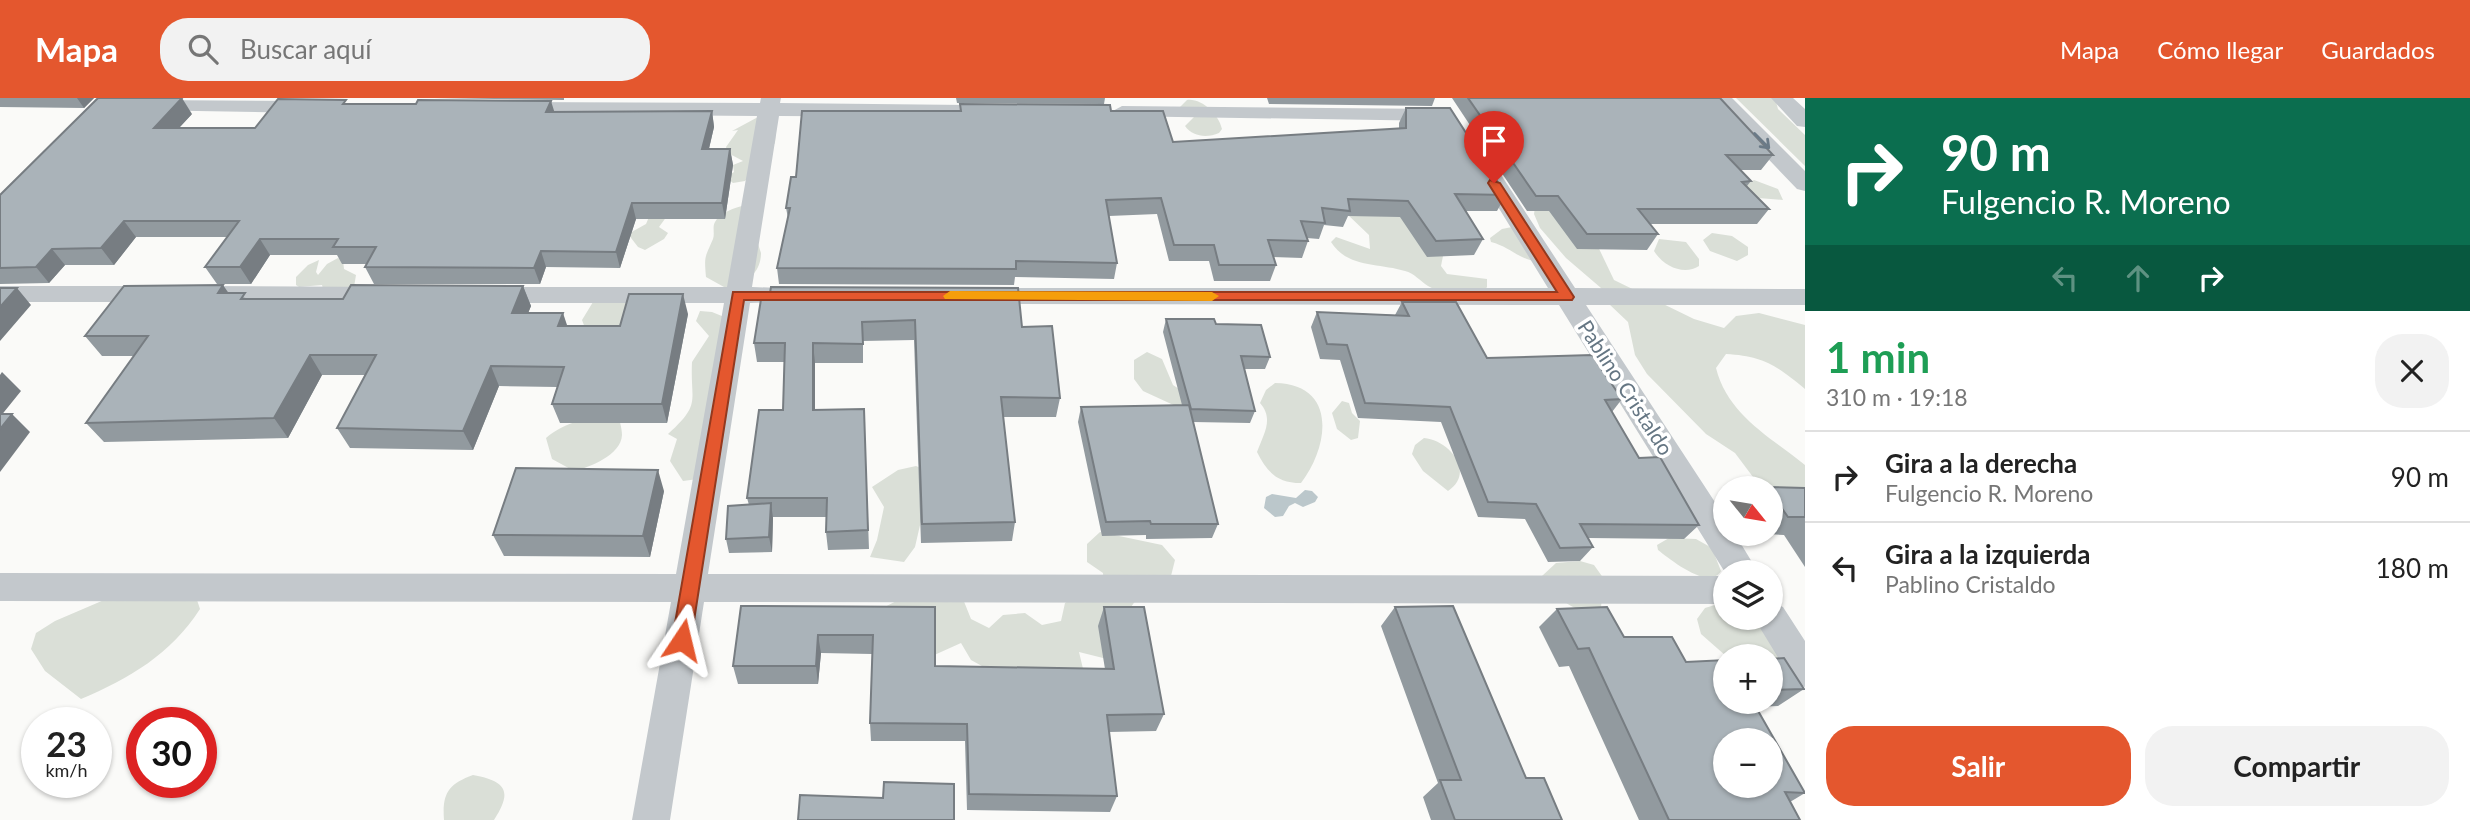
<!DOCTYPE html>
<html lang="es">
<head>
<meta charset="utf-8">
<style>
	:root { --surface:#fff; --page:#f2f2f2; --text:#222; --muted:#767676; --line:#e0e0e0; --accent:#e4572e }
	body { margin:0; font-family:Lato,sans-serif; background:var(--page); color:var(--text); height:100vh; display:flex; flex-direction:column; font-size:26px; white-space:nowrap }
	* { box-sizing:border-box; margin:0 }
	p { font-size:23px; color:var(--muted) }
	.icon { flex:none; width:38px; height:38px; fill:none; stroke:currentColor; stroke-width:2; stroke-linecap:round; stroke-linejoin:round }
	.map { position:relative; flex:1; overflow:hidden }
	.sheet { display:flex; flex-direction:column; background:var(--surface); width:665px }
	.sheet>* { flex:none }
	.top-card { background:#0b6e4f; color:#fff; overflow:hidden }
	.needle { width:46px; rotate:120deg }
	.buttons { position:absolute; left:1713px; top:378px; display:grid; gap:14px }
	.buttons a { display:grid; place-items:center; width:70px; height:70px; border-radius:50%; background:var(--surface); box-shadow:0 2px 5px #0004; font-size:35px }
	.speed { position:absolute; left:21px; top:609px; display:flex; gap:14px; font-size:35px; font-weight:700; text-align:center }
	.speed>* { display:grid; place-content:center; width:91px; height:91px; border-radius:50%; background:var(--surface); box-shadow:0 2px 5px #0004; line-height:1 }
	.speed small { font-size:18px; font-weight:400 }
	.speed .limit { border:10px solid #d22; background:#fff; color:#111 }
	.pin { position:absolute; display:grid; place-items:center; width:60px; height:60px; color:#fff; margin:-72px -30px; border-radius:50% 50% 50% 0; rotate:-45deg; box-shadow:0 0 7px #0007 }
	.pin .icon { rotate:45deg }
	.me { position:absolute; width:77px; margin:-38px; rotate:10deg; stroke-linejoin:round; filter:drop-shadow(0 0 5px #0008) }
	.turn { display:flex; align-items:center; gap:24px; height:147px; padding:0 21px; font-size:32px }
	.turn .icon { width:91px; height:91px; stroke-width:2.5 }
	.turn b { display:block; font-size:49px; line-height:60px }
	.lanes { display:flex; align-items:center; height:66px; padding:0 21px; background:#0003; justify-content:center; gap:35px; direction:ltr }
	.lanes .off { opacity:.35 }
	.round { display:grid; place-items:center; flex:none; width:74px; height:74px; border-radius:28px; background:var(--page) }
	.summary { display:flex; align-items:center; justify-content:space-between; height:119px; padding:0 21px }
	h1 { font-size:42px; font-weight:700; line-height:52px; color:#1e9e55 }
	.button { display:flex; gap:14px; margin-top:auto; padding:14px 21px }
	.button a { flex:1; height:80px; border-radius:28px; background:var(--accent); color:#fff; font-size:28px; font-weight:700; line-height:80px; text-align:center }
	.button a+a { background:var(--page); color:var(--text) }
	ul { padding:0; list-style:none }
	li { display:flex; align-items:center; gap:21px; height:91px; padding:0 21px; border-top:2px solid var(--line) }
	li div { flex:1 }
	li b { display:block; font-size:26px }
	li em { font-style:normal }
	header { display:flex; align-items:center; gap:42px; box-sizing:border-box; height:98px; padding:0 35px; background:var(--accent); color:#fff }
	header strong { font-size:33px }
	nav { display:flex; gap:38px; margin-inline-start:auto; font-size:24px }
	.search { width:490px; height:63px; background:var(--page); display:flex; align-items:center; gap:18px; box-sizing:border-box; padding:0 24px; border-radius:28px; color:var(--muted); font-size:26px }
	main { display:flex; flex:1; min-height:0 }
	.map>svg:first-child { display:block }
	.green { fill:#dadfd7 }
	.water { fill:#bbc7cb }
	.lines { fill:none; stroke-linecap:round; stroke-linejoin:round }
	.street { fill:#c3c8cc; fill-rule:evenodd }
	.wall { fill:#929a9f }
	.shaded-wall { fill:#777d82 }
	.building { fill:#aab3b9; stroke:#777d82; stroke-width:2; fill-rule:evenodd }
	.oneway { stroke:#6a7a87 }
	.route { fill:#e4572e; stroke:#94391e; stroke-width:2 }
	.slow { fill:#f59e0b }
	.labels { text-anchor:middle; stroke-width:7; stroke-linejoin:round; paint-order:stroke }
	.street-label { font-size:21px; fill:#657683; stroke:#fff }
</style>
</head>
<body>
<header>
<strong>Mapa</strong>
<div class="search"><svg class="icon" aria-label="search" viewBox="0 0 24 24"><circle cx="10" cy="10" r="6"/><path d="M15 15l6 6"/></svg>Buscar aquí</div>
<nav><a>Mapa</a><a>Cómo llegar</a><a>Guardados</a></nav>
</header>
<main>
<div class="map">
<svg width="1805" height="722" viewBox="0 0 1805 722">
	<rect width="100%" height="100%" fill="#fafaf8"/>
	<path class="green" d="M1736 0H1775L1778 11 1805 37V68Z
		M1187 2C1202 0 1219 17 1222 31L1219 35C1207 40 1193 39 1185 28L1194 19 1180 9Z
		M758 19 777 20 775 45 745 83 733 85 726 79 734 74 733 67 743 63 728 55 726 49 738 32 732 33Z
		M1754 82 1778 91 1783 102 1758 100 1744 88Z
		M1536 103 1591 134 1614 182 1694 221 1724 230 1736 218 1759 215 1805 227V291C1776 267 1763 258 1726 256L1716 270C1728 317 1769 338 1805 367V392L1770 390 1753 379 1735 355 1706 336 1647 276 1635 257 1628 224 1609 206 1601 190 1566 160 1540 130 1534 116Z
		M745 107 761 155C761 172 750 181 737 191L724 189 706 179C704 157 705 160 713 141 715 135 712 129 715 124 720 114 735 110 745 107Z
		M1388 107 1444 153 1441 168 1447 176 1487 181V189L1482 196C1465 195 1443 197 1428 188 1420 183 1414 175 1405 173 1379 165 1347 170 1331 144L1336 139 1370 151 1369 137 1347 116Z
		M670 114 659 129 668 135 664 141 645 152 638 149 628 136 646 126 649 119Z
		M1512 129 1537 164C1517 160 1510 149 1491 144L1490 140 1502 131Z
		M1712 135 1732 138 1748 149V157L1737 163 1710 153 1703 142Z
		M1659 141 1686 144 1699 161V168C1684 178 1663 168 1654 153Z
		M338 160 343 162 344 171 356 177 354 189 323 191 322 187 299 189 296 187V179L308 167 319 162 316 174 318 177 327 166Z
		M615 195 668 229 585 230 582 222 593 204Z
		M700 213 712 214 734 223 698 381 683 383 670 363 677 341 668 336C702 305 690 304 692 264L709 238 696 223Z
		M1147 254 1162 261 1173 287 1202 306 1193 316 1143 293 1134 281V262Z
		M1275 285C1338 286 1329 349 1301 385 1277 385 1267 374 1257 354 1264 335 1274 321 1260 305L1266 292Z
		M1342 303 1349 305 1352 315 1360 323 1358 340 1351 342 1337 331 1332 315Z
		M618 315C619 321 622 330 622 337 621 357 590 369 574 373L552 361 546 340C567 322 591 320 618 315Z
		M1424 340C1449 342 1476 374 1448 393L1423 373 1412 356 1415 347Z
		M916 368 932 375 915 449 904 464 870 459 877 442 884 409 872 389 898 372Z
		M1100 434 1162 447 1175 462 1171 478C1121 507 1127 510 1123 565L1079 554 1084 575 991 573 971 562 961 545 921 563 877 513 906 498 963 501 971 521 989 530 1003 517 1025 515 1042 527 1061 523 1065 505 1081 494 1104 492 1103 475 1087 464V446Z
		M1669 440 1696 441 1712 450 1721 473C1709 493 1671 462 1658 452L1657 447Z
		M1580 463 1594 467 1604 481 1601 509C1577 522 1553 496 1542 478L1556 465Z
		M111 499H196L200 511C171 556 129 581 81 601L45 573 31 551 36 535 55 523Z
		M1718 506 1725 508 1726 520 1758 521 1783 562 1771 578V558H1726L1701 536 1697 521 1705 510Z
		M473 677C506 683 513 693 494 722H444C442 696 448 686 473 677Z"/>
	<path class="water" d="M1305 392 1312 393 1318 399 1315 404 1303 409 1295 405 1289 408 1283 418 1275 419 1264 410 1266 399 1272 396 1296 400Z"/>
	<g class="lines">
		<path class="street" d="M761 0H781L780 5 967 7 977 13 967 19 779 18 752 189 809 191 813 197 809 203 750 205 708 476 1726 478V506L704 504 670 722H632L671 504 0 503V475L676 476 724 205H486L477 203 473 197 477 191 486 189H727L757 18 513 16 503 10 513 4 760 5Z
			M1710 0H1732L1805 73V93L1797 91Z
			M1771 0H1793L1805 11V29L1797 28Z
			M145 2 313 3 323 9 313 15 138 12 135 8 138 4Z
			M1122 8 1443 11 1454 17 1443 23 1115 18 1111 14Z
			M1482 58 1490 60 1575 190 1805 191V207H1586L1726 421V436H1735L1758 474 1726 476 1559 207 979 206 970 204 966 198 970 192 979 190H1548L1471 65Z
			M0 188H160L169 190 173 196 169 202 160 204H0Z
			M206 188 387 189 396 191 400 197 396 203 387 205 197 202 193 196 197 190Z
			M1771 504 1783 509 1805 543V589L1793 584 1754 520H1771Z"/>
	</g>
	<path class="wall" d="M0 0H94L84 10 0 9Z
		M434 0H564V2Z
		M956 0H1105L1104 6 957 5Z
		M1267 0H1435L1432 8 1269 6Z
		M1452 0H1720L1773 57 1761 72H1740L1751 83 1747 88 1769 111 1757 126H1650L1658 136 1647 152 1577 151 1549 113H1527Z
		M348 6 555 14 712 13 714 29 709 51H730L733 67 725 121H636L620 170 546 169 540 186H374L365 169 367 166H342L337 157H270L251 186H217L205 169 227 139H136L114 167H65L49 185 0 186V97L192 16 179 30H255Z
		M960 6 1111 13 1173 44 1399 31V25L1406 10 1506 97 1497 113H1466L1483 141 1474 157 1427 159 1400 119 1348 118 1343 129 1324 127 1319 141 1307 140 1308 143 1302 160 1273 159 1276 167 1270 183H1214L1209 163H1169L1157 116 1109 118 1117 165 1114 181 1015 179 1014 187 779 186 777 170 788 120 786 110 796 79 960 13Z
		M523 188 531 208 528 215 567 228H620L688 216 667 325H560L552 306 557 289 499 288 473 352 350 350 337 330 365 277H322L288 340 104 344 86 325 134 258H102L85 238 229 195 249 201H343Z
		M762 195 1022 229 1060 300 1056 319H1003L1015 424 1012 443 921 445 914 242 863 243V265H815V312L864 311 869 451 828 452 826 434V419H773L772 454 729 455 726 441 749 407 747 400 783 312 784 264H757L754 245Z
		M1402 204 1487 260 1622 301 1612 314 1639 360 1699 427 1684 441 1588 440 1593 449 1580 463 1548 464 1525 421 1478 419 1441 324 1358 320 1340 262 1320 261 1311 229 1317 214 1395 217Z
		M1166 221 1216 226 1270 259 1265 271H1244L1255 313 1250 325 1193 324 1218 426 1212 440 1146 441V437L1102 438 1078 324 1081 309 1182 307 1163 234Z
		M1767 389 1805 390V469L1784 437 1767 436H1771V390H1766Z
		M664 393 650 459 504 458 493 437Z
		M741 508 935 509V568L1105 571 1098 528 1104 509 1164 616 1156 633 1109 634 1117 698 1110 714 967 712 965 643H871L870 625 872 556 821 555 818 586H738L733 568Z
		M1395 509 1526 680 1562 722H1431L1423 699 1438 685 1381 528Z
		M1557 511 1686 564 1726 604H1771V561L1804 591 1778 608 1756 609 1805 695 1790 704 1800 722H1639L1569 568 1559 569 1539 529Z"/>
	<path class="shaded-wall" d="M77 0H94L84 10Z
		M182 0 192 16 164 46 154 30Z
		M551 3 556 19 546 14Z
		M712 13 714 29 705 67 702 51Z
		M730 51 733 67 725 121 722 105Z
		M632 105 636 121 620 170 616 154Z
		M124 123 136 139 114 167 101 150Z
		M260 141 270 157 251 186 240 169Z
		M52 151 65 167 49 185 36 169Z
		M541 153 546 169 540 186 534 170Z
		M223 187 237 207 218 195Z
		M523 188 531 208 520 235 512 215Z
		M17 190 31 207 0 243V209Z
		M683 196 688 216 667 325 662 306Z
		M563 215 570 236 558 228Z
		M813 245 815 265V331L813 312Z
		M310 257 322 277 288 340 274 320Z
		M491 268 499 288 473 352 463 333Z
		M2 274 21 293 0 319V277Z
		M12 316 30 334 0 374V331Z
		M658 372 664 393 650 459 643 438Z
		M771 405 773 420 772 454 769 439Z
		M818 537 821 555 818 586 816 568Z"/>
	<path class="building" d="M98 0H182L154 30H255L278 1 346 2 343 6H416L418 2 551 3 546 14 712 13 702 51H730L722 105H632L616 154 541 153 534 170 365 169 376 149H333L338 141H260L240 169H205L239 123H124L101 150 52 151 36 169 0 170V97Z
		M1468 0H1720L1773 57H1726L1751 83 1742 84 1769 111H1638L1658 136H1587L1558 98H1536Z
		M960 6 1110 7 1111 13H1163L1173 44 1406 30V10H1450L1506 97 1455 96 1483 141 1436 143 1408 103 1348 101 1350 113 1322 110 1325 125 1301 123 1308 143 1268 142 1276 167H1219L1214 147H1174L1161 100 1106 102 1117 165 1016 163V171L777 170 790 110H786L791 79H796L802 13H961Z
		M223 187 218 195H245L241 201H343L351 187 523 188 512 215H563L558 228H620L629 196H683L662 306H552L564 269 491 268 463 333 337 330 376 257H310L274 320 86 325 148 238H85L124 188Z
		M771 189 1018 190 1022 229 1052 228 1060 300 1001 299 1015 424 922 426 915 222 862 224 863 246 813 245V312L864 311 868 432 826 434 827 400H747L759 312H783L785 245H754L762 195H770Z
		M0 190H17L0 209Z
		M1402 204H1456L1487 260 1592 257 1622 301 1605 302 1639 360 1660 359 1699 427 1580 426 1593 449 1560 450 1536 406 1488 404 1450 309 1365 305 1347 247 1327 246 1317 214 1409 218Z
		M1166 221H1214L1216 226 1261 227 1270 259 1241 258 1255 313 1191 311Z
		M1189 307 1218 426H1151L1150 423 1106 424 1081 309Z
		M0 316H12L0 331Z
		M516 370 658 372 643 438 493 437Z
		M1767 389 1805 390V419H1788L1771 395V390Z
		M771 405 769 439 726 441 728 408Z
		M741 508 935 509V568L1114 571 1104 509H1144L1164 616 1107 617 1117 698 969 696 967 626 870 625 873 537H818L816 568H733Z
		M1453 508 1526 680H1544L1562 722H1455L1440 682H1461L1395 509Z
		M1607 509 1624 539H1672L1686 564 1726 562V604H1753L1805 695 1785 694 1800 722H1669L1589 550 1578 551 1557 511ZM1726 642H1771V688H1726Z
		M1784 560 1804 591 1771 592V561Z
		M884 684 954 686V722H798L800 697 883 700Z"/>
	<defs><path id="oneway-shaft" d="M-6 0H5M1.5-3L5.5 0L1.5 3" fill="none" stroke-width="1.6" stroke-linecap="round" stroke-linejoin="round" transform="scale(1.75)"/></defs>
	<use class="oneway" href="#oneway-shaft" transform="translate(1762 43) rotate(45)"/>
	<path class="route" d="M1490 82 1500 85 1574 199 1572 202H744L691 542 688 548H675L672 542 733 194H1557L1488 85Z"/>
	<path class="slow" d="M950 193 1212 194 1219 198 1212 203 945 201 943 198Z"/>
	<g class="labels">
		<g class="street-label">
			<text transform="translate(1625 290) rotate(57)" y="7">Pablino Cristaldo</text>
		</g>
	</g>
</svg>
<div class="buttons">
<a><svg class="needle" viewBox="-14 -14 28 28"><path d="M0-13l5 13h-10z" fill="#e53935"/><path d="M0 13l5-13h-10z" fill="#767676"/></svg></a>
<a><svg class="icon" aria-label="layers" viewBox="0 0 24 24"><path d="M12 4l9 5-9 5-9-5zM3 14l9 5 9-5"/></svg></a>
<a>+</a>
<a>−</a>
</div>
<div class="speed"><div>23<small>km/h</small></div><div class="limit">30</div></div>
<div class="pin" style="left:1494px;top:85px;background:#d93025"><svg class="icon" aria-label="arrive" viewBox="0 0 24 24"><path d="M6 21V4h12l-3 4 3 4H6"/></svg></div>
<svg class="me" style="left:682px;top:542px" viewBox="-20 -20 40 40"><path d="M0-17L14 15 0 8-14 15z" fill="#e4572e" stroke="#fff" stroke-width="4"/></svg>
</div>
<section class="sheet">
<div class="top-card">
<div class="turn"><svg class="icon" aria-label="right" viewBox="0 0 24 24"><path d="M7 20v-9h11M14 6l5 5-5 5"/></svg><div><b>90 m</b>Fulgencio R. Moreno</div></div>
<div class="lanes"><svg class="icon off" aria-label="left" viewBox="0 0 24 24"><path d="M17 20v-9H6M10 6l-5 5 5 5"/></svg><svg class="icon off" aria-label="ahead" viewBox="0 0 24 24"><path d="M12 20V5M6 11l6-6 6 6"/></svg><svg class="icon" aria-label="right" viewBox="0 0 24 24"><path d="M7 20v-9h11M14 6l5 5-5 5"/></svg></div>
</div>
<div class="summary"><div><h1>1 min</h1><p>310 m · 19:18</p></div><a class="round"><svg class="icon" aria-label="close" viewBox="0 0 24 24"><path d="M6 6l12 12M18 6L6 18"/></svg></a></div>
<ul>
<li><svg class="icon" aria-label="right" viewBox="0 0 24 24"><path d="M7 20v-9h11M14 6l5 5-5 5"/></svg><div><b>Gira a la derecha</b><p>Fulgencio R. Moreno</p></div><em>90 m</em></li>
<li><svg class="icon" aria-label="left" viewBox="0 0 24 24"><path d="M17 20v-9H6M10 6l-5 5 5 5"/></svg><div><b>Gira a la izquierda</b><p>Pablino Cristaldo</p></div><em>180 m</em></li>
</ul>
<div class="button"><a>Salir</a><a>Compartir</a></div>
</section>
</main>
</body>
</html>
